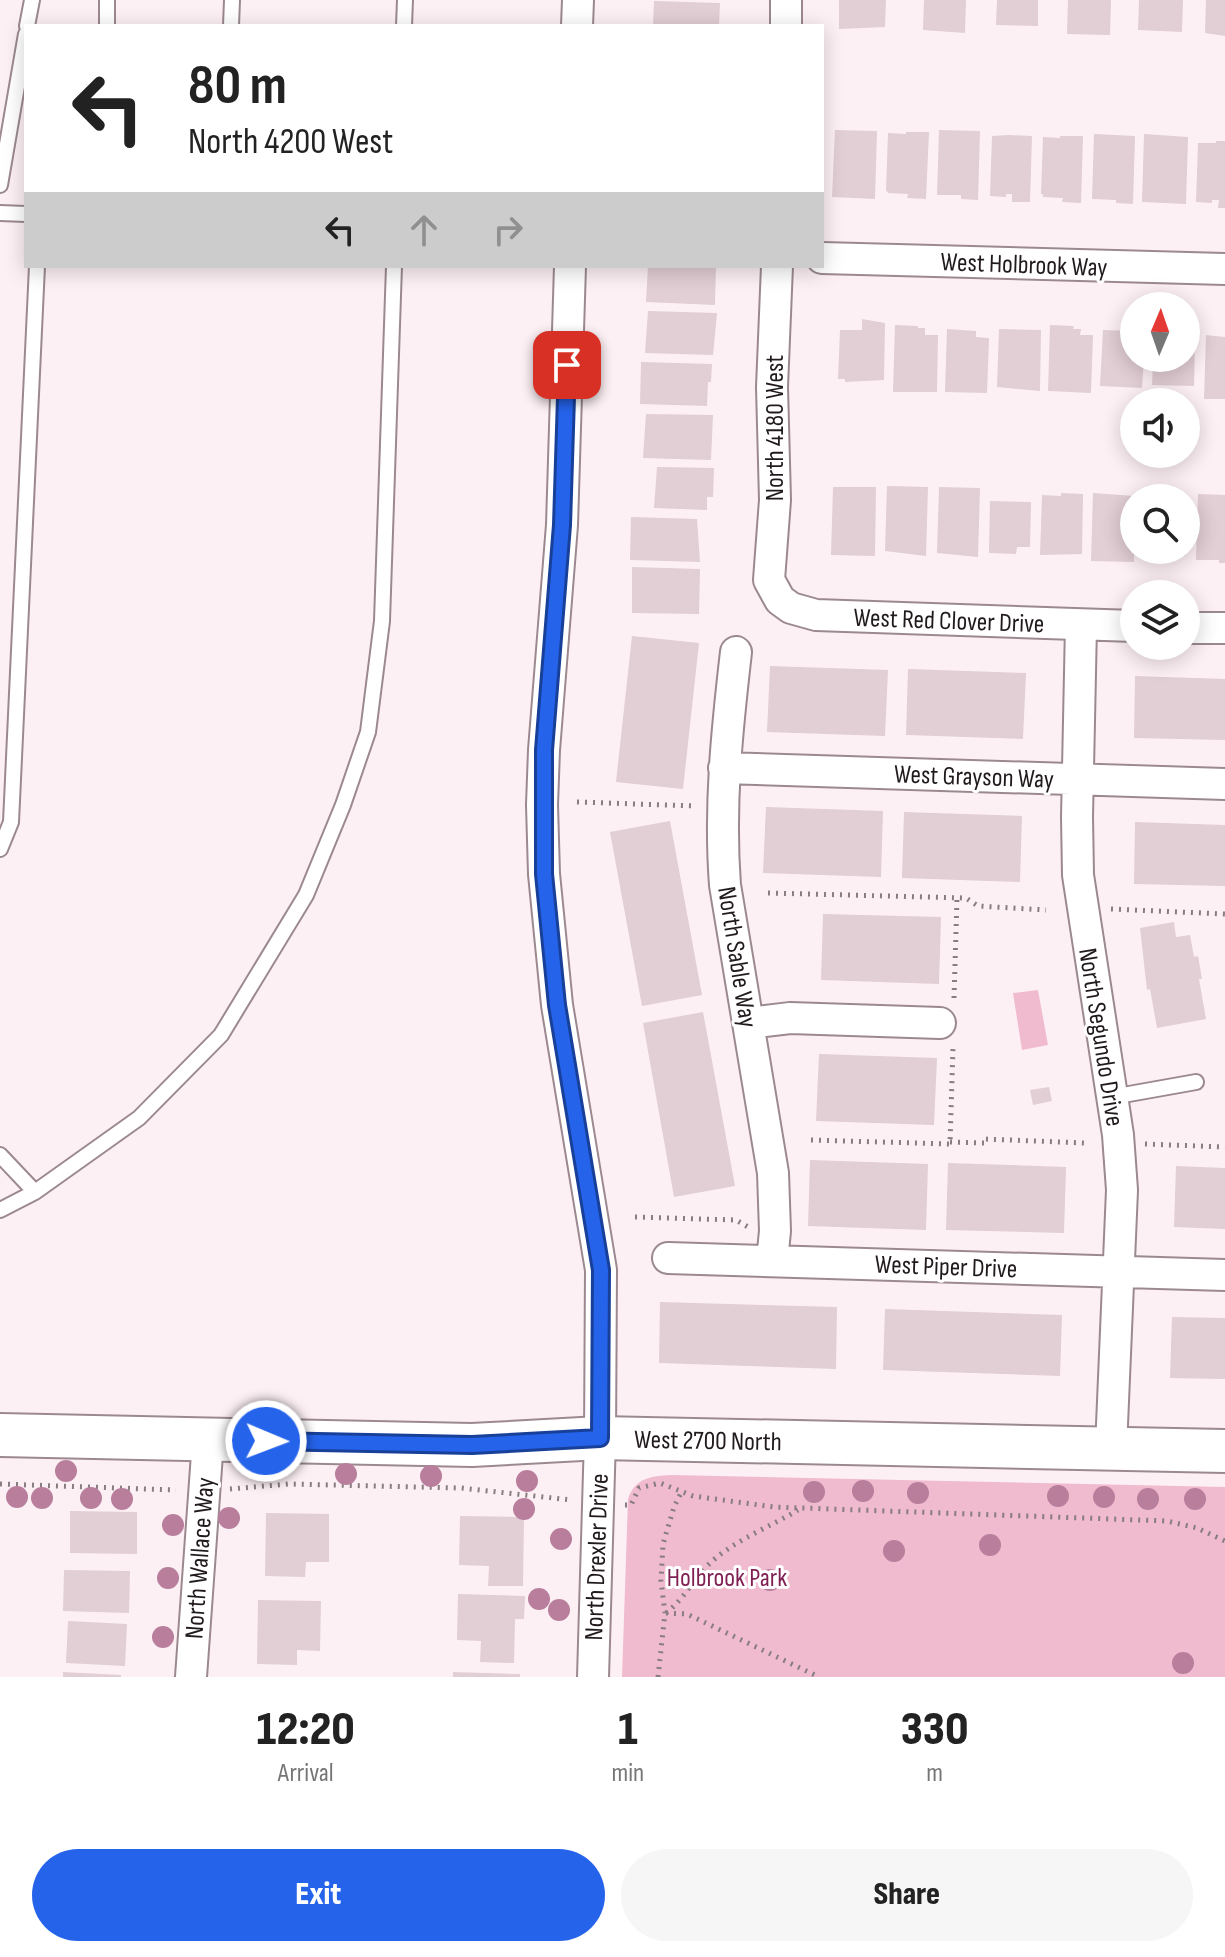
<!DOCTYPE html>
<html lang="en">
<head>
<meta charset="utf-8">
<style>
	:root { --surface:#fff; --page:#f6f6f6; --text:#222; --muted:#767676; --accent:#2563eb }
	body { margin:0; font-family:"Sofia Sans Condensed",sans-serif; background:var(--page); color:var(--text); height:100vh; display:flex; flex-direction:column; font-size:30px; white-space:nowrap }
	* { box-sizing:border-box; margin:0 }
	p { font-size:26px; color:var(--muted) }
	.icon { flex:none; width:44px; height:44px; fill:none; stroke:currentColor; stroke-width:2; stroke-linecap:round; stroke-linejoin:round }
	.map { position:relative; height:1677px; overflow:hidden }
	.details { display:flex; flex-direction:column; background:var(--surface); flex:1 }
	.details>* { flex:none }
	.hud { position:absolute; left:24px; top:24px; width:800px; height:244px; border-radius:0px; box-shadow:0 4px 20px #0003; background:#fff; color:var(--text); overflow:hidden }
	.needle { width:52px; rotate:2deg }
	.tools { position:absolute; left:1120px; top:292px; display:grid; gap:16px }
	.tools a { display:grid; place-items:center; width:80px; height:80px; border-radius:50%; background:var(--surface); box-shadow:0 4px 20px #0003; font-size:40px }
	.pin { position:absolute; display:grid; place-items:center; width:68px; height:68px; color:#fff; margin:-34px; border-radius:16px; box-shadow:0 4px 12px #0006 }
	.me { position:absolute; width:88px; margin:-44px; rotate:91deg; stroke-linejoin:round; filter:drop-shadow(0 0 6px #0008) }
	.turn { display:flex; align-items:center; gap:28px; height:168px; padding:0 32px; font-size:36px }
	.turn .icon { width:104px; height:104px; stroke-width:2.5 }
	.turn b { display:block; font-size:56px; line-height:68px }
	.lanes { display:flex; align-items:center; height:76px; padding:0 32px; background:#0003; justify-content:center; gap:40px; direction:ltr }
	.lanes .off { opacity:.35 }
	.eta { display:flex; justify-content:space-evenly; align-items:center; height:136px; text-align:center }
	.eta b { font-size:48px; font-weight:800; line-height:56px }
	.cta { display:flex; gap:16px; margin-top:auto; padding:16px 32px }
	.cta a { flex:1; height:92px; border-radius:48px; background:var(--accent); color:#fff; font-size:32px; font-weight:800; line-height:92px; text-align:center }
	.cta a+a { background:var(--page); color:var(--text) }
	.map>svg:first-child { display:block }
	.green { fill:#f0bacf }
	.building { fill:#e2ced5 }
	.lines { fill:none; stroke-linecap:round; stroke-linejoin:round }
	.lane-casing { stroke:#9c8990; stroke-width:18 }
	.street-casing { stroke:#9c8990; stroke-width:34 }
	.secondary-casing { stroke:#9c8990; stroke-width:46 }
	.path { stroke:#877d81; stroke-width:5; stroke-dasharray:2 6; stroke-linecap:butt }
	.lane { stroke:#fff; stroke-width:14 }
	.street { stroke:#fff; stroke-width:30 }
	.secondary { stroke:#fff; stroke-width:42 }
	.tree { fill:#b87e9c }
	.route-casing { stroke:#184099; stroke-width:20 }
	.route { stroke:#2563eb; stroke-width:14 }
	.labels { text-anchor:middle; stroke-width:6; stroke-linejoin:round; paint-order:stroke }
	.street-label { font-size:26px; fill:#211a1d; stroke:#fff }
	.park-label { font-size:26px; fill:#802153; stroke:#fff }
</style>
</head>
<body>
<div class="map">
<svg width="1225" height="1677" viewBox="0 0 1225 1677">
	<rect width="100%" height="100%" fill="#fdf0f5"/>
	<path class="green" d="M1038 990 1048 1045 1022 1050 1013 993Z
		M671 1475 1225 1487V1677H622L628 1499C635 1478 651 1476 671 1475Z"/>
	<path class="building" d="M839 0H886L885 27 839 29Z
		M924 0H966L965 33 923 30Z
		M997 0H1038V26L996 25Z
		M1068 0H1111L1110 35 1067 34Z
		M1139 0H1183L1182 32 1138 30Z
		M1206 0H1225V36L1205 33Z
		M654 1 720 3 719 26H653Z
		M835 130 877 131 875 199 832 197Z
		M939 130 980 131 978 200 961 199V195H937Z
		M906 132H929L926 199 907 198 908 194 888 193 886 190 888 133 906 134Z
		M1094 134 1135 136 1133 204 1116 203V200L1092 199Z
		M1144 134 1188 137 1186 204 1142 202Z
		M1009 135 1032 136 1030 202H1012V194H1006V197L990 196 992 136Z
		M1060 136H1083L1081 203 1062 202 1063 198 1043 197V194H1041L1043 137 1060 138Z
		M1216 141H1225V208H1218L1219 200H1212V203L1196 202 1198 143H1216Z
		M648 266H716L715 305 646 302Z
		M648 311 717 313 713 355 645 353Z
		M862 319 885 323 884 380 845 382V379H838L840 330H862Z
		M895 325 918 326V328H925V335H938L937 392H893Z
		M1050 325 1074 326 1073 329H1081L1080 335H1093L1091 393 1048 391Z
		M947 329 976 331V337L989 338 987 393 945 392Z
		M999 329 1041 330 1040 391 997 387Z
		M1103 330 1134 331V358H1144L1142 388 1100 386Z
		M1206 335 1225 337V399H1204Z
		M1186 342H1195L1194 386 1152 385 1153 358H1186Z
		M641 362 712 364 711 382H708L707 406 640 404Z
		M646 414 713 415 711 460 643 458Z
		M657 467 714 468 713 497H707V510L654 508Z
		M887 486 928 487 926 556 885 551Z
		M833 487H876L875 556 831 555Z
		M939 487 980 488 978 557 937 553Z
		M1061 493 1083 494 1082 554 1040 555 1042 495 1061 496Z
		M1093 493 1134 496V562L1091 561Z
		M1198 494 1225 495V563H1219V560H1196Z
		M990 501 1031 502 1030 547H1017L1016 554 989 553Z
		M631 517 697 519 700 562 630 560Z
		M1144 550H1185V556L1144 558Z
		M632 567 700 569 699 614 632 613Z
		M632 636 699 643 683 789 616 782Z
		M770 666 888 670 885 736 767 732Z
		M908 669 1026 673 1023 739 906 735Z
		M1135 676 1225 679V740L1134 738Z
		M766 807 883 811 881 877 763 873Z
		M904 812 1022 816 1020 882 902 878Z
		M670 821 702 995 642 1006 610 832Z
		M1135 822 1225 825V886L1134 884Z
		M823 914 941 917 939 984 821 980Z
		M1174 922 1176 937 1190 935 1194 957 1198 956 1202 979H1199L1206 1019 1157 1028 1150 989 1147 990 1140 928Z
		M703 1012 735 1186 674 1197 643 1023Z
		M819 1054 937 1058 934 1125 816 1121Z
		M1049 1087 1052 1101 1033 1105 1030 1090Z
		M810 1160 928 1164 926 1230 808 1226Z
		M948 1163 1066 1167 1064 1233 946 1230Z
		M1176 1166 1225 1168V1229L1174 1227Z
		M660 1302 837 1307 836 1369 659 1363Z
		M885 1309 1062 1315 1060 1376 883 1370Z
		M1172 1317 1225 1318V1379L1170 1378Z
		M70 1511 137 1512V1554L70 1553Z
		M266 1513 329 1514V1562H306L305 1577 265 1576Z
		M460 1516 524 1517 523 1586H488L489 1566 459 1565Z
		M64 1570 130 1571 129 1613 63 1611Z
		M458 1594 525 1596 524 1619H515L514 1663 480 1662 481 1641 457 1640Z
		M258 1600 321 1601 320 1651 297 1650V1665L257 1664Z
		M68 1621 127 1624 125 1666 66 1663Z
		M63 1672 121 1675V1677H63Z
		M453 1672 520 1674V1677H453Z"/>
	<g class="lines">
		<defs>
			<path id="lane" d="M27 26 32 0
				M107 26V0
				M231 26 232 0
				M404 26 405 0
				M0 185 26 34
				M0 213 26 214
				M0 849 11 822 37 266
				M1112 1097 1196 1082
				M0 1155 35 1192
				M0 1210 35 1192 139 1118 221 1035 306 895 343 805 368 732 382 621 394 266"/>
			<path id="street" d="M577 26 578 0
				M786 26V0
				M822 258 1225 269
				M570 266 562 525 544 750 542 805 544 874 557 1005 601 1270 600 1438 593 1677
				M777 266 772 387 775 500 769 580 780 600 791 608 816 615 1134 626
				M1081 625 1077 817 1078 875 1118 1135 1122 1190 1111 1448
				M1186 628H1225
				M736 652C727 730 719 806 725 885L773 1173 775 1231 772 1261
				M724 768 1225 784
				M749 1023 790 1018 940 1023
				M668 1258 1225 1275
				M191 1677 208 1440"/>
			<path id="secondary" d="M0 1435 472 1445 600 1438 1225 1451"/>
		</defs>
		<use href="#lane" class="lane-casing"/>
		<use href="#street" class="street-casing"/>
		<use href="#secondary" class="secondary-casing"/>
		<path class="path" d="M577 802 696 806
			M768 893 966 898 978 906 1046 910
			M1111 909 1225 914
			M954 998 957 898
			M811 1140 950 1144 953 1048
			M950 1142 984 1143V1139L1085 1143
			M1145 1144 1225 1147
			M635 1217 736 1220 748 1227
			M0 1484 176 1490
			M230 1489 289 1484 461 1488 571 1500
			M625 1505H631L639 1488 660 1483 693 1496 774 1507 1167 1521 1197 1528 1225 1541
			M666 1613C686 1597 691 1582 707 1566 732 1541 768 1528 798 1510
			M666 1613 687 1614 819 1677
			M658 1677 665 1613 661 1581 663 1544 674 1507 682 1491"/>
		<use href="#lane" class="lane"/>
		<use href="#street" class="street"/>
		<use href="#secondary" class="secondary"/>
	</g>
	<g class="tree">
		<circle cx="66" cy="1471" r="11"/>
		<circle cx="346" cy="1474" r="11"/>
		<circle cx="431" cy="1476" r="11"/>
		<circle cx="527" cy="1481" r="11"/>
		<circle cx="863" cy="1491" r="11"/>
		<circle cx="814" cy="1492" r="11"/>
		<circle cx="918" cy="1493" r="11"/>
		<circle cx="1058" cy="1496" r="11"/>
		<circle cx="17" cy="1497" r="11"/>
		<circle cx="1104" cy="1497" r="11"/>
		<circle cx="42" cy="1498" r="11"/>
		<circle cx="91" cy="1498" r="11"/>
		<circle cx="122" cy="1499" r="11"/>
		<circle cx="1148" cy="1499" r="11"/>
		<circle cx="1195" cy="1499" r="11"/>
		<circle cx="524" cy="1509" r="11"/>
		<circle cx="229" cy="1518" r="11"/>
		<circle cx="173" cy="1525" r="11"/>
		<circle cx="561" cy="1539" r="11"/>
		<circle cx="990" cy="1545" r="11"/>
		<circle cx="894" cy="1551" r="11"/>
		<circle cx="168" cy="1578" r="11"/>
		<circle cx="770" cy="1580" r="11"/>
		<circle cx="539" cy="1599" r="11"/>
		<circle cx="559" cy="1610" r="11"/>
		<circle cx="163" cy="1637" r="11"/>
		<circle cx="1183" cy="1663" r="11"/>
	</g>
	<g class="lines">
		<defs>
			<path id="route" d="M266 1441 472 1445 600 1438 601 1270 557 1005 544 874V750L562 525 567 365"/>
		</defs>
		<use href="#route" class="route-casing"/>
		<use href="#route" class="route"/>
	</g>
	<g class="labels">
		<g class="street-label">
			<text transform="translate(1024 264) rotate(2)" y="9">West Holbrook Way</text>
			<text transform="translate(774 428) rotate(-90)" y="9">North 4180 West</text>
			<text transform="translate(949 620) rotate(2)" y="9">West Red Clover Drive</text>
			<text transform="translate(974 776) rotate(2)" y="9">West Grayson Way</text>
			<text transform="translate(738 957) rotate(81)" y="9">North Sable Way</text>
			<text transform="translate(1102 1037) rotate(81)" y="9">North Segundo Drive</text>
			<text transform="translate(946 1266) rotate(2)" y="9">West Piper Drive</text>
			<text transform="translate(708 1440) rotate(1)" y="9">West 2700 North</text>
			<text transform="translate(596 1557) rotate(-88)" y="9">North Drexler Drive</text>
			<text transform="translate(199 1558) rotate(-86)" y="9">North Wallace Way</text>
		</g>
		<g class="park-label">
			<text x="727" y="1586">Holbrook Park</text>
		</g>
	</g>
</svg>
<div class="tools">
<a><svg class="needle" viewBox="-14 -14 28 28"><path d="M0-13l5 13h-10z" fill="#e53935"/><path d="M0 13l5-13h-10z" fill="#767676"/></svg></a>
<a><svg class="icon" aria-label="sound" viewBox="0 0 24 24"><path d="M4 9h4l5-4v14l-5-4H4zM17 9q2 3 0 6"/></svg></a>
<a><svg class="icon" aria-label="search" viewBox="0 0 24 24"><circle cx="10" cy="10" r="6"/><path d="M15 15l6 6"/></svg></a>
<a><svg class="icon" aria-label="layers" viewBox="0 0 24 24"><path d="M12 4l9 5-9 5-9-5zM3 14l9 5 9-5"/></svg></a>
</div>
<div class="pin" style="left:567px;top:365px;background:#d93025"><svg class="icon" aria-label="arrive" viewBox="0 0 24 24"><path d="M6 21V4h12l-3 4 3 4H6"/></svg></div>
<svg class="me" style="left:266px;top:1441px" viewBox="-20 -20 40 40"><circle r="17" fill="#2563eb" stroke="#fff" stroke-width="3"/><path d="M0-11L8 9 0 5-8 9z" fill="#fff"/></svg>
<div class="hud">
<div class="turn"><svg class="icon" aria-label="left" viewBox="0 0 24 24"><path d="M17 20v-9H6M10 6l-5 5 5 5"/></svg><div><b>80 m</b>North 4200 West</div></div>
<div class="lanes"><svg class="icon" aria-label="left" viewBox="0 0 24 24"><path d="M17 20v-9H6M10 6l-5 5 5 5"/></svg><svg class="icon off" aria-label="ahead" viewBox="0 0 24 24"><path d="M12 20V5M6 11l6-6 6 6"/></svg><svg class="icon off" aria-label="right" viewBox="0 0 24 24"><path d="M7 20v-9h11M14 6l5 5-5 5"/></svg></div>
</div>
</div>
<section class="details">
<div class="eta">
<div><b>12:20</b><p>Arrival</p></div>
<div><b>1</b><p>min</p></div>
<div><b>330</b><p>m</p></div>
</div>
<div class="cta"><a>Exit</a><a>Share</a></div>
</section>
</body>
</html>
